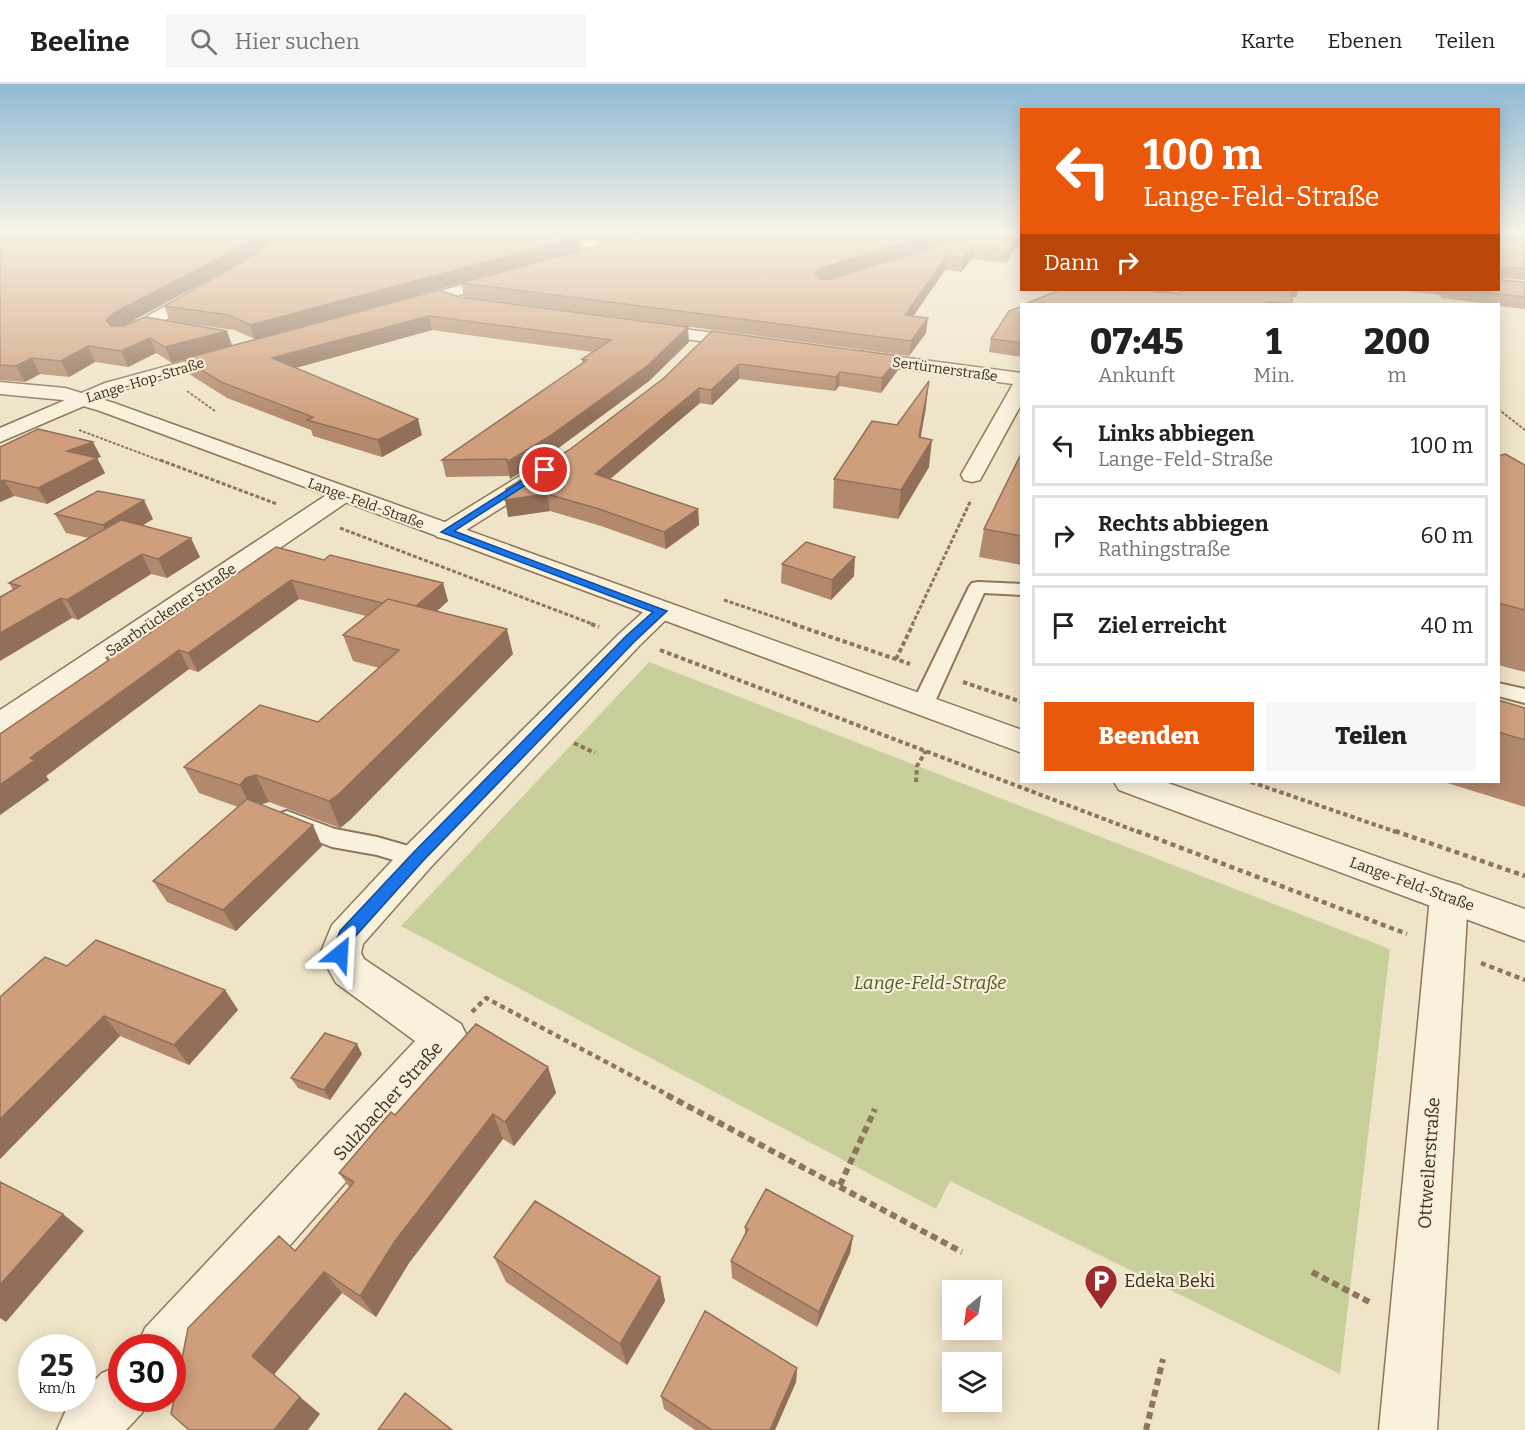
<!DOCTYPE html>
<html lang="de">
<head>
<meta charset="utf-8">
<style>
	:root { --surface:#fff; --page:#f6f6f6; --text:#202124; --muted:#757577; --line:#e0e0e0; --accent:#ea580c }
	body { margin:0; font-family:Bitter,serif; background:var(--page); color:var(--text); height:100vh; display:flex; flex-direction:column; font-size:22px; white-space:nowrap }
	* { box-sizing:border-box; margin:0 }
	p { font-size:20px; color:var(--muted) }
	.icon { flex:none; width:33px; height:33px; fill:none; stroke:currentColor; stroke-width:2; stroke-linecap:round; stroke-linejoin:round }
	.map { position:relative; flex:1; overflow:hidden }
	.panel { position:absolute; left:1020px; top:219px; width:480px; height:480px; display:flex; flex-direction:column; background:var(--surface); border-radius:0px; box-shadow:0 3px 15px #0003 }
	.panel>* { flex:none }
	.banner { position:absolute; left:1020px; top:24px; width:480px; height:183px; border-radius:0px; box-shadow:0 3px 15px #0003; background:#ea580c; color:#fff; overflow:hidden }
	.needle { width:39px; rotate:209deg }
	.tools { position:absolute; left:942px; top:1196px; display:grid; gap:12px }
	.tools a { display:grid; place-items:center; width:60px; height:60px; border-radius:0px; background:var(--surface); box-shadow:0 3px 15px #0003; font-size:30px }
	.speed { position:absolute; left:18px; top:1250px; display:flex; gap:12px; font-size:30px; font-weight:700; text-align:center }
	.speed>* { display:grid; place-content:center; width:78px; height:78px; border-radius:50%; background:var(--surface); box-shadow:0 3px 15px #0003; line-height:1 }
	.speed small { font-size:15px; font-weight:400 }
	.speed .limit { border:9px solid #d22; background:#fff; color:#111 }
	.pin { position:absolute; display:grid; place-items:center; width:51px; height:51px; color:#fff; margin:-26px; border:3px solid #fff; border-radius:50%; box-shadow:0 2px 6px #0007 }
	.me { position:absolute; width:66px; margin:-33px; rotate:27deg; stroke-linejoin:round; filter:drop-shadow(0 0 4px #0008) }
	.turn { display:flex; align-items:center; gap:21px; height:126px; padding:0 24px; font-size:27px }
	.turn .icon { width:78px; height:78px; stroke-width:2.5 }
	.turn b { display:block; font-size:42px; line-height:51px }
	.then { display:flex; align-items:center; height:57px; padding:0 24px; background:#0003; gap:12px; font-size:22px }
	.eta { display:flex; justify-content:space-evenly; align-items:center; height:102px; text-align:center }
	.eta b { font-size:36px; font-weight:800; line-height:42px }
	.button { display:flex; gap:12px; margin-top:auto; padding:12px 24px }
	.button a { flex:1; height:69px; border-radius:0px; background:var(--accent); color:#fff; font-size:24px; font-weight:800; line-height:69px; text-align:center }
	.button a+a { background:var(--page); color:var(--text) }
	ul { padding:0; list-style:none }
	li { display:flex; align-items:center; gap:18px; height:81px; margin:0 12px 9px; padding:0 12px; border:3px solid var(--line); border-radius:0px }
	li div { flex:1 }
	li b { display:block; font-size:22px }
	li em { font-style:normal }
	header { display:flex; align-items:center; gap:36px; box-sizing:border-box; height:84px; padding:0 30px; background:var(--surface); border-bottom:2px solid var(--line) }
	header strong { font-size:28px }
	nav { display:flex; gap:33px; margin-inline-start:auto; font-size:21px }
	.search { width:420px; height:54px; background:var(--page); display:flex; align-items:center; gap:15px; box-sizing:border-box; padding:0 21px; border-radius:0px; color:var(--muted); font-size:22px }
	.map>svg:first-child { display:block }
	.green { fill:#c9cf9b }
	.lines { fill:none; stroke-linecap:round; stroke-linejoin:round }
	.service-casing { stroke:#8d765c; stroke-width:4 }
	.minor-casing { stroke:#8d765c; stroke-width:3 }
	.tertiary-casing { stroke:#8d765c; stroke-width:3 }
	.path-far4 { stroke:#8d765c; stroke-width:2; stroke-dasharray:3 1.5; stroke-linecap:butt }
	.path-far3 { stroke:#8d765c; stroke-width:3; stroke-dasharray:4 2; stroke-linecap:butt }
	.path-far2 { stroke:#8d765c; stroke-width:4; stroke-dasharray:4.5 3; stroke-linecap:butt }
	.path-far1 { stroke:#8d765c; stroke-width:4.5; stroke-dasharray:5 4; stroke-linecap:butt }
	.path { stroke:#8d765c; stroke-width:6; stroke-dasharray:7 4.5; stroke-linecap:butt }
	.service { fill:#faf1dc; fill-rule:evenodd }
	.minor { fill:#faf1dc; fill-rule:evenodd }
	.tertiary { fill:#faf1dc; fill-rule:evenodd }
	.wall { fill:#b2896c; fill-rule:evenodd }
	.shaded-wall { fill:#916f58 }
	.building { fill:#cf9f7d; stroke:#916f58; stroke-width:1.5 }
	.route { fill:#1a73e8; stroke:#114b97; stroke-width:1.5 }
	.labels { text-anchor:middle; stroke-width:4.5; stroke-linejoin:round; paint-order:stroke }
	.far-street-label { font-size:14px; fill:#3d2e20; stroke:#f7eed8 }
	.street-label { font-size:15px; fill:#3d2e20; stroke:#f7eed8 }
	.near-park-label { font-size:18px; font-style:italic; fill:#4d5a26; stroke:#f7eed8 }
	.near-street-label { font-size:18px; fill:#3d2e20; stroke:#f7eed8 }
	.near-poi-label { font-size:18px; fill:#3d2e20; stroke:#f7eed8; text-anchor:start }
</style>
</head>
<body>
<header>
<strong>Beeline</strong>
<div class="search"><svg class="icon" aria-label="search" viewBox="0 0 24 24"><circle cx="10" cy="10" r="6"/><path d="M15 15l6 6"/></svg>Hier suchen</div>
<nav><a>Karte</a><a>Ebenen</a><a>Teilen</a></nav>
</header>
<div class="map">
<svg width="1525" height="1346" viewBox="0 0 1525 1346">
	<rect width="100%" height="100%" fill="#f0e4c8"/>
	<path class="green" d="M649 578 1390 865 1340 1290 950 1097 936 1125 401 842Z"/>
	<g class="lines">
		<defs>
			<path id="service" d="M978 498 1022 500V511L984 509 933 622 930 627 922 629 914 627 911 622 969 503 972 499Z
				M1498 599 1525 605V619L1498 612Z
				M287 727 335 745 377 753 426 767 430 774 426 781 417 783 377 771 332 763 278 742 275 736 278 730Z"/>
			<path id="minor" d="M466 147C512 144 571 149 615 162L617 165 610 169 592 164 473 151Z
				M507 188 512 190 515 193 512 196 407 226 399 221 401 218Z
				M205 201 213 206 211 209 162 238 190 242 193 246 190 250C176 253 157 248 143 245L140 241 149 231Z
				M646 240 752 254 758 255 761 259 758 263 752 264 640 249 637 245 640 241Z
				M230 265 236 266 239 270 236 274 119 307 0 358V344L105 299Z
				M854 267 1022 289V319L980 396 972 398 964 396 961 391 1013 300 848 277 845 273 848 269Z
				M544 380 552 382 555 387 552 392 455 453 446 455 437 453 434 448 437 443 536 382Z
				M342 404 350 406 354 411 350 416 11 648 0 651V626L334 406Z
				M661 519 671 521 675 527 640 561 430 784 363 860 361 869 364 875 461 940 468 954 461 968 183 1282 172 1287V1263H137L145 1244 415 957 336 899 320 870 332 841 404 764 620 549 651 521Z
				M1449 798 1462 802 1468 813 1437 1346H1379L1430 813 1436 802Z
				M122 1281V1314H148L142 1329 126 1346H57L66 1326 77 1314H82V1309L102 1289Z"/>
			<path id="tertiary" d="M0 298 65 304 114 319 1022 646V669L100 327 63 316 0 310Z
				M1114 698H1165L1525 825V857L1119 706Z"/>
		</defs>
		<use href="#service" class="service-casing"/>
		<use href="#minor" class="minor-casing"/>
		<use href="#tertiary" class="tertiary-casing"/>
		<path class="path-far4" d="M187 307 215 327
			M1498 325 1525 346
			M79 346 164 378"/>
		<path class="path-far3" d="M160 376 277 420
			M340 444 595 541
			M724 516 798 541
			M912 541 971 416"/>
		<path class="path-far2" d="M591 540 599 543
			M793 540 910 580
			M660 566 1141 749
			M896 575 913 540
			M963 598 1022 618
			M574 659 595 669
			M916 698 917 682 926 667
			M1251 698 1399 749"/>
		<path class="path-far1" d="M1137 747 1407 850
			M1395 747 1525 792
			M1481 879 1525 896
			M472 928 486 914 670 1012"/>
		<path class="path" d="M667 1011 962 1168
			M840 1101 875 1025
			M1312 1188 1373 1220
			M1146 1346 1163 1275"/>
		<use href="#service" class="service"/>
		<use href="#minor" class="minor"/>
		<use href="#tertiary" class="tertiary"/>
	</g>
	<path class="wall" d="M0 147H653L607 159 600 156 579 153 580 166 493 190 963 153 829 195 1022 147V162L1016 163 1006 179 972 175 961 188 945 186 913 232 926 249 909 272 464 213 461 199 324 237 459 213 689 258 649 297 553 368 510 395V392L446 393 442 376 582 280V275L593 268 432 246 296 284 422 351 382 373 313 352 311 346 227 314 189 290 184 275 172 279 156 269 128 283 95 278 69 293 40 290 25 298 0 296ZM288 147 244 177 164 222 170 237 234 246 255 255 232 261 227 247 123 242 236 181Z
		M1498 147H1525V196L1502 194V196L1525 198V225L1498 222V220H1490L1441 214V211L1396 206H1498Z
		M1060 206H1174L1167 209H1178L1185 206H1299L1296 214 1292 213V220H1025Z
		M1022 222V273L989 268 991 255Z
		M712 247 900 272 898 286 881 309 839 302 835 307 739 295 712 321 700 319 610 395 698 425 699 441 666 465 601 442 550 427 508 433 569 366 664 294Z
		M926 323 920 353 929 383 898 435 833 424 834 395 897 341Z
		M0 363 101 373 97 374 105 389 47 420 14 412 0 418Z
		M1022 372V481L979 473 984 445Z
		M1498 372 1525 381V588L1498 581Z
		M55 430 153 435 143 441 200 473 167 494 151 490 78 536 72 534 13 506 9 499 89 454 66 449Z
		M324 476 443 499 448 517 437 527 513 570 350 736 340 744 269 718 261 720 322 762 236 847 167 818 153 797 238 723 199 709 184 683 318 638 379 584 353 577 343 551 366 532 299 515 198 588 189 585 46 692 49 696 0 731 107 577 106 574 141 555Z
		M782 480 854 492 831 516 781 499Z
		M1498 616 1525 624V723L1444 698H1498Z
		M67 882 225 906 238 926 189 981 120 952 0 1075V913Z
		M362 970 330 1016 298 1004 291 994Z
		M548 983 556 1009 514 1062 503 1055 409 1179 376 1233 342 1209 274 1291 320 1330 189 1346 295 1167 350 1104 339 1089 395 1031Z
		M745 1143 853 1152 850 1169 817 1243 732 1194 731 1177 745 1151Z
		M494 1173 660 1193 665 1217 627 1281 506 1198Z
		M797 1284 796 1298 775 1346H695L664 1325 661 1312Z"/>
	<path class="shaded-wall" d="M265 147H289L236 181 121 243 113 251 106 236 115 228Z
		M606 147H653L607 159Z
		M944 147H970L963 153 817 199 815 191 818 185Z
		M1018 150H1022V162L1016 163 1006 179 1009 166Z
		M579 153 580 166 255 256 250 241Z
		M974 162 972 175 961 188 963 174Z
		M947 172 945 186 904 246 905 231Z
		M1155 206H1174L1154 215V208Z
		M429 232 432 246 277 289 272 274Z
		M928 234 926 249 909 272 911 257Z
		M688 243 689 258 649 297 553 368 510 395 507 378Z
		M227 247 232 262 172 279 165 263Z
		M150 254 156 269 128 283 121 267Z
		M88 262 95 278 69 293 61 277Z
		M900 272 898 286 881 309 882 294Z
		M32 274 40 290 25 298 16 282Z
		M739 280V295L712 321 711 306Z
		M840 288 839 302 835 307 836 293Z
		M929 297 926 323 916 380 919 353Z
		M699 304 700 319 597 406 595 390Z
		M418 335 422 351 382 373 378 356Z
		M932 356 929 383 898 435 901 406Z
		M93 358 101 373 97 374 105 389 47 420 38 404 67 367Z
		M4 396 14 412 0 418V398Z
		M547 410 550 427 508 433 505 416Z
		M144 416 153 435 112 460 103 441Z
		M698 425 699 441 666 465 664 448Z
		M191 454 200 473 167 494 158 475Z
		M142 470 151 490 78 536 67 516Z
		M855 473 854 492 831 516 832 496Z
		M291 496 299 515 198 588 188 569Z
		M443 499 448 517 417 545 411 526Z
		M61 514 72 534 0 577V549Z
		M507 545 513 570 350 736 340 744 329 717Z
		M179 566 189 585 46 692 49 696 0 731V701L30 674Z
		M256 691 269 718 259 721 254 728 240 701 246 694Z
		M313 741 322 762 236 847 223 826Z
		M225 906 238 926 189 981 174 961Z
		M104 932 120 952 0 1075V1035Z
		M357 960 362 970 330 1016 324 1006Z
		M548 983 556 1009 514 1062 505 1038Z
		M493 1030 503 1055 409 1179 376 1233 360 1212 395 1157Z
		M63 1130 84 1147 6 1238 0 1234V1201Z
		M853 1152 850 1169 817 1243 819 1228Z
		M324 1188 342 1209 273 1291 252 1272Z
		M660 1193 665 1217 627 1281 620 1260Z
		M797 1284 796 1298 775 1346H770Z
		M300 1313 320 1330 308 1346H274Z"/>
	<path class="building" d="M0 147H265L231 168 115 228 106 236 111 242H123L145 233 227 247 165 263 150 254 121 267 88 262 61 277 32 274 16 282 0 281Z
		M289 147H524L579 153 250 241 229 231 164 222 244 177Z
		M653 147H944L818 185 815 191 819 195H831L976 150 979 147H1022V150H1018L1009 166 974 162 963 174 947 172 905 231 928 234 911 257 461 199Z
		M1498 147H1525V185L1502 183V196L1525 198V213L1463 206H1498Z
		M439 206 459 213 688 243 647 282 550 352 507 378V375L442 376 587 276 582 275 611 256 429 232 272 274 418 335 378 356 307 336 313 333 221 298 183 275Z
		M1060 206H1155L1154 208 1178 209 1185 206H1291L1292 220 1269 218 1264 220H1025Z
		M1022 222V259L991 255 1009 227Z
		M712 247 900 272 882 294 840 288 836 293 739 280 711 306 699 304 595 390 698 425 664 448 599 425 547 410 505 416 506 405 569 366 664 294Z
		M929 297 919 353 932 356 901 406 834 395 872 337 897 341Z
		M38 345 93 358 67 367 97 374 38 404 4 396 0 398V363Z
		M1505 370 1525 381V526L1498 519V372Z
		M1020 372H1022V452L984 445Z
		M98 407 144 416 103 441 55 430Z
		M121 436 191 454 158 475 142 470 67 516 61 514 0 549V513L20 502 9 499Z
		M806 458 855 473 832 496 782 480Z
		M276 463 324 476 330 471 443 499 416 522 388 515 382 519 291 496 188 569 179 566 30 674 35 676 0 701V650L109 576 106 574 136 554 141 555Z
		M388 515 507 545 339 710 329 717 256 691 246 694 240 701 184 683 260 621 318 638 399 566 343 551Z
		M1498 616 1525 624V656L1498 648Z
		M247 715 313 741 223 826 153 797Z
		M96 856 225 906 174 961 104 932 0 1035V913L45 873 67 882Z
		M476 940 548 983 505 1038 493 1030 395 1157 360 1212 324 1188 252 1272 300 1313 274 1346H189L171 1330 188 1244 279 1152 295 1167 354 1098 339 1089 391 1028 395 1031Z
		M325 949 357 960 324 1006 291 994Z
		M0 1098 63 1130 0 1201Z
		M766 1105 853 1152 819 1228 731 1177 748 1145 745 1143Z
		M535 1117 660 1193 620 1260 494 1173Z
		M705 1227 797 1284 770 1346H712L661 1312Z
		M405 1309 452 1346H378Z"/>
	<linearGradient id="sky" x2="0" y2="1"><stop stop-color="#8fbad6"/><stop offset="0.44" stop-color="#f8f3e6"/><stop offset="1" stop-color="#f8f3e6" stop-opacity="0"/></linearGradient>
	<rect width="1525" height="335" fill="url(#sky)"/>
	<path class="route" d="M542 384 549 386 454 447 667 527 634 558 422 778 353 855 346 875 340 877 334 875 331 870 340 847 412 770 626 552 653 528 441 448Z"/>
	<defs>
		<symbol id="parking-pin" viewBox="-11 -11 22 30"><path d="M0 17L-7.5 6A9.5 9.5 0 1 1 7.5 6Z" fill="#9e2a2b" stroke="#f7eed8"/><path d="M-3.5-5.5H1a3.5 3.5 0 0 1 0 7H-1V5.5H-3.5ZM-1-3.4V-.6H.8a1.4 1.4 0 0 0 0-2.8Z" fill="#fff"/></symbol>
	</defs>
	<g fill-rule="evenodd">
		<use href="#parking-pin" x="1082" y="1178" width="38" height="52"/>
	</g>
	<g class="labels">
		<g class="far-street-label">
			<text transform="translate(945 285) rotate(8)" y="5">Sertürnerstraße</text>
			<text transform="translate(145 296) rotate(-17)" y="5">Lange-Hop-Straße</text>
			<text transform="translate(366 419) rotate(20)" y="5">Lange-Feld-Straße</text>
		</g>
		<g class="street-label">
			<text transform="translate(171 526) rotate(-34)" y="5">Saarbrückener Straße</text>
			<text transform="translate(1412 800) rotate(20)" y="5">Lange-Feld-Straße</text>
		</g>
		<g class="near-park-label">
			<text x="930" y="905">Lange-Feld-Straße</text>
		</g>
		<g class="near-street-label">
			<text transform="translate(388 1017) rotate(-48)" y="6">Sulzbacher Straße</text>
			<text transform="translate(1429 1079) rotate(-86)" y="6">Ottweilerstraße</text>
		</g>
		<g class="near-poi-label">
			<text x="1124" y="1203">Edeka Beki</text>
		</g>
	</g>
</svg>
<div class="tools">
<a><svg class="needle" viewBox="-14 -14 28 28"><path d="M0-13l5 13h-10z" fill="#e53935"/><path d="M0 13l5-13h-10z" fill="#757577"/></svg></a>
<a><svg class="icon" aria-label="layers" viewBox="0 0 24 24"><path d="M12 4l9 5-9 5-9-5zM3 14l9 5 9-5"/></svg></a>
</div>
<div class="speed"><div>25<small>km/h</small></div><div class="limit">30</div></div>
<div class="pin" style="left:545px;top:386px;background:#d93025"><svg class="icon" aria-label="arrive" viewBox="0 0 24 24"><path d="M6 21V4h12l-3 4 3 4H6"/></svg></div>
<svg class="me" style="left:340px;top:870px" viewBox="-20 -20 40 40"><path d="M0-17L14 15 0 8-14 15z" fill="#1a73e8" stroke="#fff" stroke-width="4"/></svg>
<div class="banner">
<div class="turn"><svg class="icon" aria-label="left" viewBox="0 0 24 24"><path d="M17 20v-9H6M10 6l-5 5 5 5"/></svg><div><b>100 m</b>Lange-Feld-Straße</div></div>
<div class="then">Dann<svg class="icon" aria-label="right" viewBox="0 0 24 24"><path d="M7 20v-9h11M14 6l5 5-5 5"/></svg></div>
</div>
<section class="panel">
<div class="eta">
<div><b>07:45</b><p>Ankunft</p></div>
<div><b>1</b><p>Min.</p></div>
<div><b>200</b><p>m</p></div>
</div>
<ul>
<li><svg class="icon" aria-label="left" viewBox="0 0 24 24"><path d="M17 20v-9H6M10 6l-5 5 5 5"/></svg><div><b>Links abbiegen</b><p>Lange-Feld-Straße</p></div><em>100 m</em></li>
<li><svg class="icon" aria-label="right" viewBox="0 0 24 24"><path d="M7 20v-9h11M14 6l5 5-5 5"/></svg><div><b>Rechts abbiegen</b><p>Rathingstraße</p></div><em>60 m</em></li>
<li><svg class="icon" aria-label="arrive" viewBox="0 0 24 24"><path d="M6 21V4h12l-3 4 3 4H6"/></svg><div><b>Ziel erreicht</b></div><em>40 m</em></li>
</ul>
<div class="button"><a>Beenden</a><a>Teilen</a></div>
</section>
</div>
</body>
</html>
